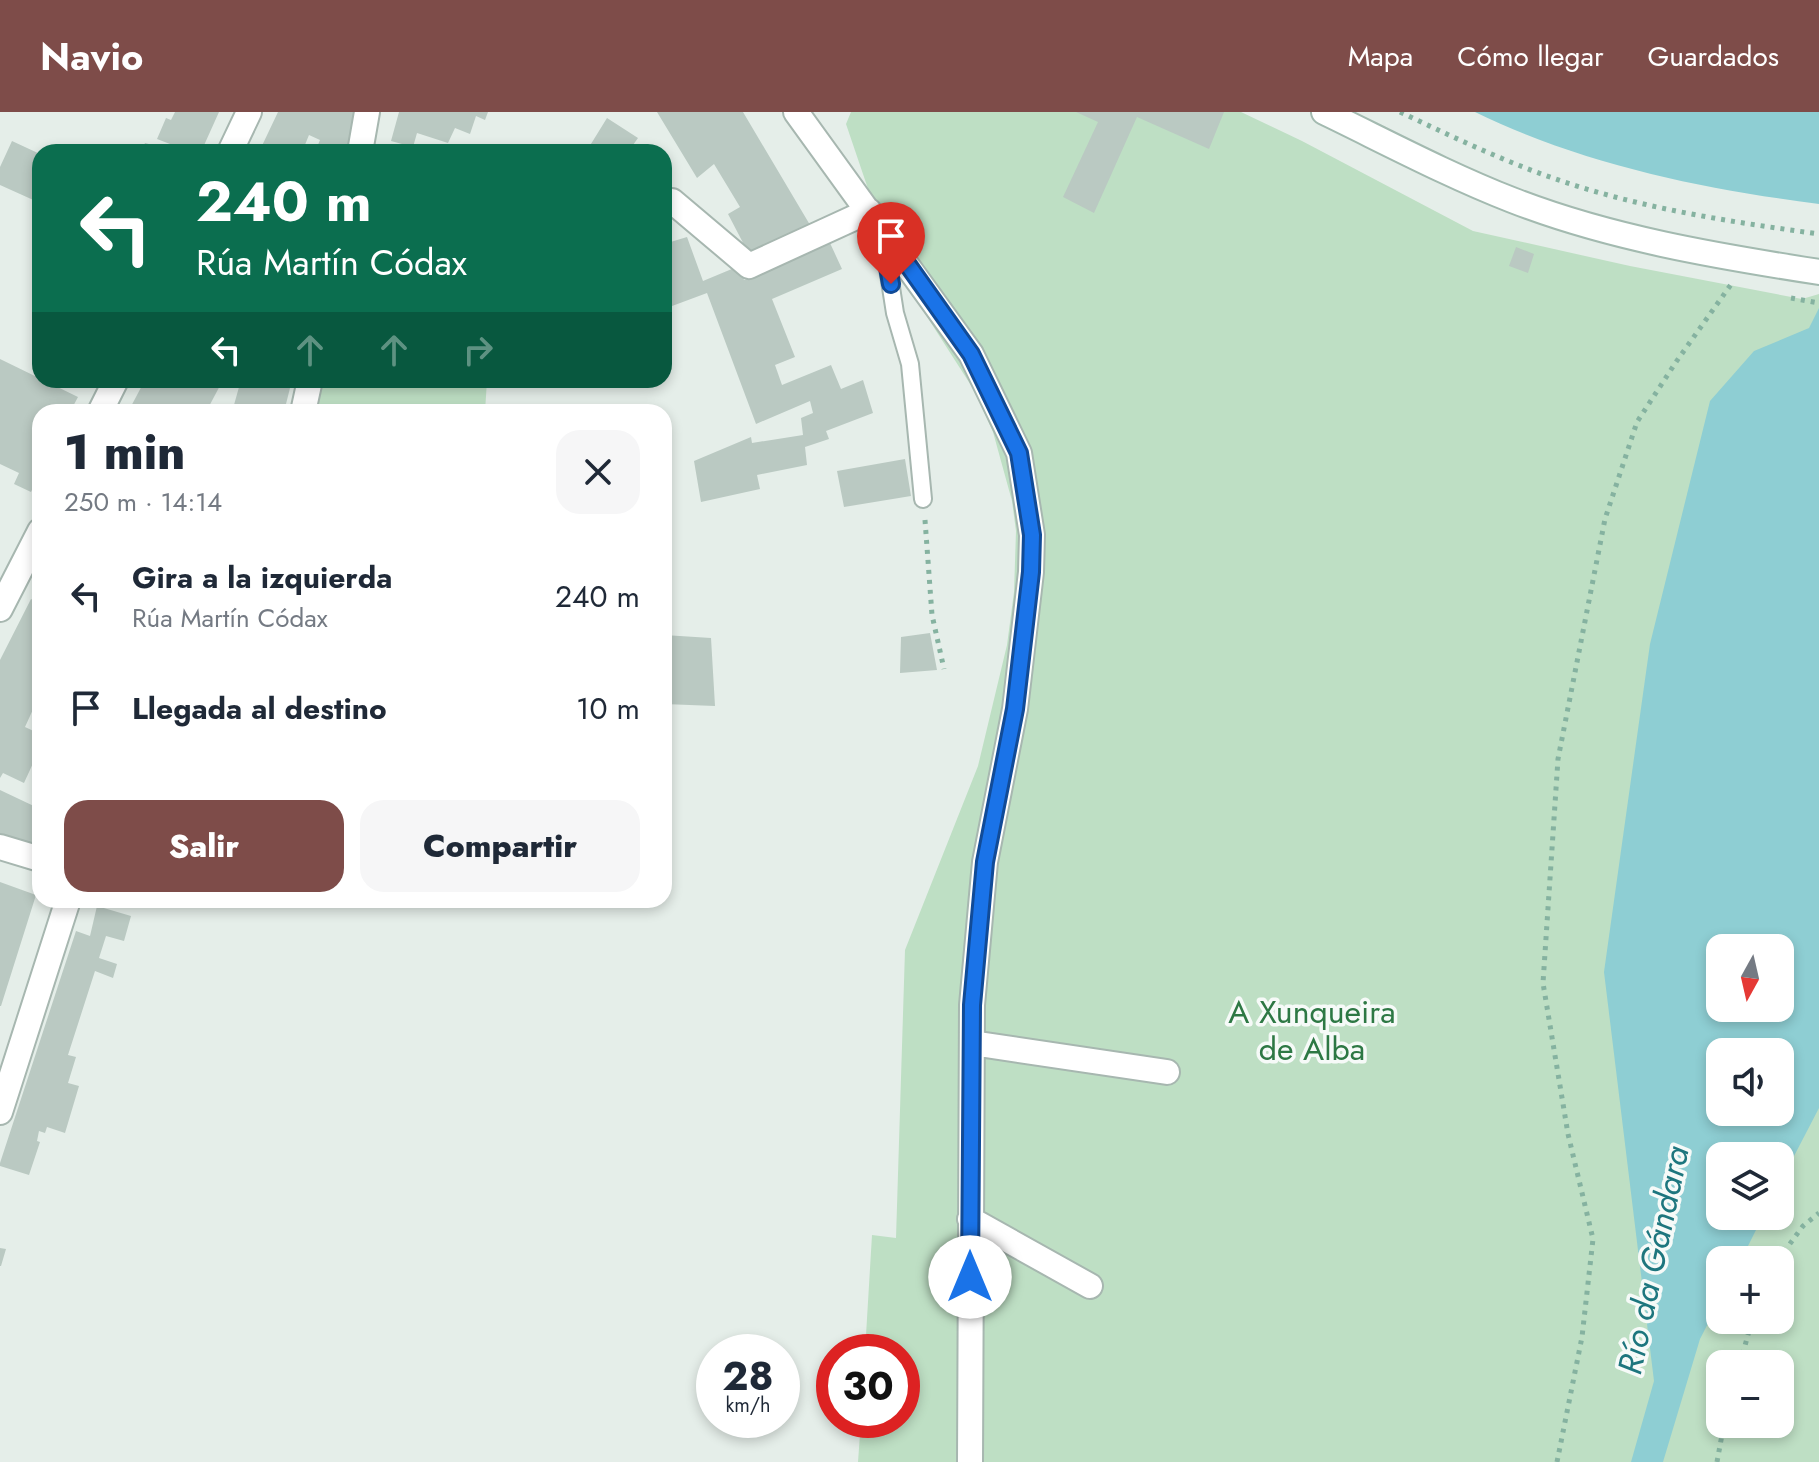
<!DOCTYPE html>
<html lang="es">
<head>
<meta charset="utf-8">
<style>
	:root { --surface:#fff; --page:#f6f6f7; --text:#1f2937; --muted:#747a83; --accent:#7e4c49 }
	body { margin:0; font-family:Jost,sans-serif; background:var(--page); color:var(--text); height:100vh; display:flex; flex-direction:column; font-size:30px; white-space:nowrap }
	* { box-sizing:border-box; margin:0 }
	p { font-size:26px; color:var(--muted) }
	.icon { flex:none; width:44px; height:44px; fill:none; stroke:currentColor; stroke-width:2; stroke-linecap:round; stroke-linejoin:round }
	.map { position:relative; flex:1; overflow:hidden }
	.panel { position:absolute; left:32px; top:292px; width:640px; height:504px; display:flex; flex-direction:column; background:var(--surface); border-radius:24px; box-shadow:0 4px 12px #0003 }
	.panel>* { flex:none }
	.banner { position:absolute; left:32px; top:32px; width:640px; height:244px; border-radius:24px; box-shadow:0 4px 12px #0003; background:#0b6e4f; color:#fff; overflow:hidden }
	.needle { width:52px; rotate:188deg }
	.buttons { position:absolute; left:1706px; top:822px; display:grid; gap:16px }
	.buttons a { display:grid; place-items:center; width:88px; height:88px; border-radius:16px; background:var(--surface); box-shadow:0 4px 12px #0003; font-size:40px }
	.speed { position:absolute; left:696px; top:1222px; display:flex; gap:16px; font-size:40px; font-weight:700; text-align:center }
	.speed>* { display:grid; place-content:center; width:104px; height:104px; border-radius:50%; background:var(--surface); box-shadow:0 4px 12px #0003; line-height:1 }
	.speed small { font-size:20px; font-weight:400 }
	.speed .limit { border:12px solid #d22; background:#fff; color:#111 }
	.pin { position:absolute; display:grid; place-items:center; width:68px; height:68px; color:#fff; margin:-82px -34px; border-radius:50% 50% 50% 0; rotate:-45deg; box-shadow:0 0 8px #0007 }
	.pin .icon { rotate:45deg }
	.me { position:absolute; width:88px; margin:-44px; rotate:0deg; stroke-linejoin:round; filter:drop-shadow(0 0 6px #0008) }
	.turn { display:flex; align-items:center; gap:28px; height:168px; padding:0 32px; font-size:36px }
	.turn .icon { width:104px; height:104px; stroke-width:2.5 }
	.turn b { display:block; font-size:56px; line-height:68px }
	.lanes { display:flex; align-items:center; height:76px; padding:0 32px; background:#0003; justify-content:center; gap:40px; direction:ltr }
	.lanes .off { opacity:.35 }
	.round { display:grid; place-items:center; flex:none; width:84px; height:84px; border-radius:24px; background:var(--page) }
	.overview { display:flex; align-items:center; justify-content:space-between; height:136px; padding:0 32px }
	h1 { font-size:48px; font-weight:800; line-height:60px }
	.button { display:flex; gap:16px; margin-top:auto; padding:16px 32px }
	.button a { flex:1; height:92px; border-radius:24px; background:var(--accent); color:#fff; font-size:32px; font-weight:800; line-height:92px; text-align:center }
	.button a+a { background:var(--page); color:var(--text) }
	ul { padding:0; list-style:none }
	li { display:flex; align-items:center; gap:24px; height:112px; padding:0 32px }
	li div { flex:1 }
	li b { display:block; font-size:30px }
	li em { font-style:normal }
	header { display:flex; align-items:center; gap:48px; box-sizing:border-box; height:112px; padding:0 40px; background:var(--accent); color:#fff }
	header strong { font-size:38px }
	nav { display:flex; gap:44px; margin-inline-start:auto; font-size:28px }
	.map>svg:first-child { display:block }
	.green { fill:#bedfc4; fill-rule:evenodd }
	.water { fill:#8eced3; fill-rule:evenodd }
	.building { fill:#bac9c2 }
	.lines { fill:none; stroke-linecap:round; stroke-linejoin:round }
	.lane-casing { stroke:#a7b7b0; stroke-width:20 }
	.street-casing { stroke:#a7b7b0; stroke-width:28 }
	.secondary-casing { stroke:#a3bab0; stroke-width:28 }
	.path { stroke:#85b2a0; stroke-width:5; stroke-dasharray:4 6; stroke-linecap:butt }
	.lane { stroke:#fff; stroke-width:16 }
	.street { stroke:#fff; stroke-width:24 }
	.secondary { stroke:#fff; stroke-width:24 }
	.route-casing { stroke:#114b97; stroke-width:20 }
	.route { stroke:#1a73e8; stroke-width:14 }
	.labels { text-anchor:middle; stroke-width:7; stroke-linejoin:round; paint-order:stroke }
	.park-label { font-size:32px; fill:#2d7844; stroke:#f6faf8 }
	.water-label { font-size:34px; font-style:italic; fill:#1d767e; stroke:#f6faf8 }
</style>
</head>
<body>
<header>
<strong>Navio</strong>
<nav><a>Mapa</a><a>Cómo llegar</a><a>Guardados</a></nav>
</header>
<div class="map">
<svg width="1819" height="1350" viewBox="0 0 1819 1350">
	<rect width="100%" height="100%" fill="#e5eee9"/>
	<path class="green" d="M851 0H1241L1302 29 1473 119 1630 154 1802 187 1819 182V1350H858L861 1308H902V1240H865L872 1123 896 1126 905 838 978 654 1007 533 1014 480 1016 419 1012 389 993 320 974 278 915 186 881 115 846 12ZM1720 836H1780V896H1720ZM1720 940H1780V1000H1720ZM1720 1044H1780V1104H1720ZM1720 1148H1780V1208H1720ZM1720 1252H1780V1312H1720Z
		M321 268H487L485 300H314Z"/>
	<path class="water" d="M1475 0H1819V92C1702 77 1582 52 1475 0Z
		M1819 196V996L1780 1071V1044H1720V1104H1763L1741 1148H1720V1188L1700 1227 1663 1350H1631L1654 1269 1604 860 1650 532 1710 289 1754 239 1809 216ZM1720 836H1780V896H1720ZM1720 940H1780V1000H1720Z"/>
	<path class="building" d="M175 0H219L201 40H141L145 31 168 37 170 32 157 27 166 6 171 8Z
		M278 0H357L350 40H315L320 28 309 23 302 40H259Z
		M399 0H488L485 8 476 4 470 22 455 16 448 31 417 21 413 35 391 29Z
		M657 0H743L813 118 752 148 728 102 740 95 714 52 697 66Z
		M1076 0H1224L1209 37 1137 5 1094 101 1063 85 1098 10Z
		M607 6 638 26 628 40H586Z
		M12 29 40 42V91L0 73V55Z
		M687 125 703 169 739 154 744 168 830 131 842 157 772 187 795 245 775 253 782 273 831 253 841 277 863 268 873 301 826 319 829 327 805 335 807 353 757 363 760 377 701 390 694 349 751 325 752 331 803 323 801 306 813 301 810 289 756 312 707 181 664 197V184L667 183 664 174V132Z
		M1516 135 1534 142 1528 161 1509 154Z
		M40 232V250L32 246Z
		M0 247 78 285 70 300H40V361L31 380 14 372 19 361 0 352Z
		M145 268H223L206 300H128Z
		M241 268H292L284 300H232Z
		M905 347 911 384 844 395 837 359Z
		M31 487 40 492V582L25 615 40 622V636L24 671 3 661 0 666V548Z
		M930 521 937 558 900 561 901 525Z
		M664 523 711 526 715 594 664 592Z
		M0 678 38 696 40 691V736L0 724Z
		M0 770 36 783 1 894H0Z
		M97 794 131 804 124 829 106 824 99 846 117 852 113 866 95 859 68 943 76 945 68 971 79 974 65 1021 47 1015 45 1021 39 1019 37 1029 40 1030 29 1063 0 1054V1051L76 819 90 824Z
		M0 1136 6 1137 1 1154H0Z"/>
	<g class="lines">
		<defs>
			<path id="lane" d="M883 124 895 201 910 252 923 387"/>
			<path id="street" d="M796 0 971 242 1019 341 1032 423 1031 460 1015 597 985 750 972 893 970 1350
				M230 40 249 0
				M360 40 367 0
				M664 89H672L749 154 869 99
				M100 300 116 268
				M303 300 310 268
				M0 497 40 419
				M0 735 40 747
				M972 931 1167 960
				M0 1000 68 788
				M970 1107 1090 1174"/>
			<path id="secondary" d="M1324 0C1386 30 1448 63 1512 88 1609 126 1716 144 1819 160"/>
		</defs>
		<use href="#lane" class="lane-casing"/>
		<use href="#street" class="street-casing"/>
		<use href="#secondary" class="secondary-casing"/>
		<path class="path" d="M1400 0C1459 28 1518 56 1580 75 1658 99 1739 111 1819 122
			M1791 186 1819 191
			M925 408 932 503 944 557
			M1778 1148 1803 1114 1819 1101
			M1740 1252 1752 1208
			M1557 1350 1582 1225 1593 1127 1568 1022 1543 871 1558 647 1605 407 1637 310 1676 250 1732 171
			M1717 1350 1724 1312"/>
		<use href="#lane" class="lane"/>
		<use href="#street" class="street"/>
		<use href="#secondary" class="secondary"/>
	</g>
	<g class="lines">
		<defs>
			<path id="route" d="M891 172 881 115 971 242 1019 341 1032 423 1031 460 1015 597 985 750 972 893 970 1165"/>
		</defs>
		<use href="#route" class="route-casing"/>
		<use href="#route" class="route"/>
	</g>
	<g class="labels">
		<g class="park-label">
			<text x="1312" y="911">A Xunqueira<tspan x="1312" dy="37">de Alba</tspan></text>
		</g>
		<g class="water-label">
			<text transform="translate(1653 1148) rotate(-78)" y="12">Río da Gándara</text>
		</g>
	</g>
</svg>
<div class="buttons">
<a><svg class="needle" viewBox="-14 -14 28 28"><path d="M0-13l5 13h-10z" fill="#e53935"/><path d="M0 13l5-13h-10z" fill="#747a83"/></svg></a>
<a><svg class="icon" aria-label="sound" viewBox="0 0 24 24"><path d="M4 9h4l5-4v14l-5-4H4zM17 9q2 3 0 6"/></svg></a>
<a><svg class="icon" aria-label="layers" viewBox="0 0 24 24"><path d="M12 4l9 5-9 5-9-5zM3 14l9 5 9-5"/></svg></a>
<a>+</a>
<a>−</a>
</div>
<div class="speed"><div>28<small>km/h</small></div><div class="limit">30</div></div>
<div class="pin" style="left:891px;top:172px;background:#d93025"><svg class="icon" aria-label="arrive" viewBox="0 0 24 24"><path d="M6 21V4h12l-3 4 3 4H6"/></svg></div>
<svg class="me" style="left:970px;top:1165px" viewBox="-20 -20 40 40"><circle r="19" fill="#fff"/><path d="M0-13L10 11 0 6-10 11z" fill="#1a73e8"/></svg>
<div class="banner">
<div class="turn"><svg class="icon" aria-label="left" viewBox="0 0 24 24"><path d="M17 20v-9H6M10 6l-5 5 5 5"/></svg><div><b>240 m</b>Rúa Martín Códax</div></div>
<div class="lanes"><svg class="icon" aria-label="left" viewBox="0 0 24 24"><path d="M17 20v-9H6M10 6l-5 5 5 5"/></svg><svg class="icon off" aria-label="ahead" viewBox="0 0 24 24"><path d="M12 20V5M6 11l6-6 6 6"/></svg><svg class="icon off" aria-label="ahead" viewBox="0 0 24 24"><path d="M12 20V5M6 11l6-6 6 6"/></svg><svg class="icon off" aria-label="right" viewBox="0 0 24 24"><path d="M7 20v-9h11M14 6l5 5-5 5"/></svg></div>
</div>
<section class="panel">
<div class="overview"><div><h1>1 min</h1><p>250 m · 14:14</p></div><a class="round"><svg class="icon" aria-label="close" viewBox="0 0 24 24"><path d="M6 6l12 12M18 6L6 18"/></svg></a></div>
<ul>
<li><svg class="icon" aria-label="left" viewBox="0 0 24 24"><path d="M17 20v-9H6M10 6l-5 5 5 5"/></svg><div><b>Gira a la izquierda</b><p>Rúa Martín Códax</p></div><em>240 m</em></li>
<li><svg class="icon" aria-label="arrive" viewBox="0 0 24 24"><path d="M6 21V4h12l-3 4 3 4H6"/></svg><div><b>Llegada al destino</b></div><em>10 m</em></li>
</ul>
<div class="button"><a>Salir</a><a>Compartir</a></div>
</section>
</div>
</body>
</html>
